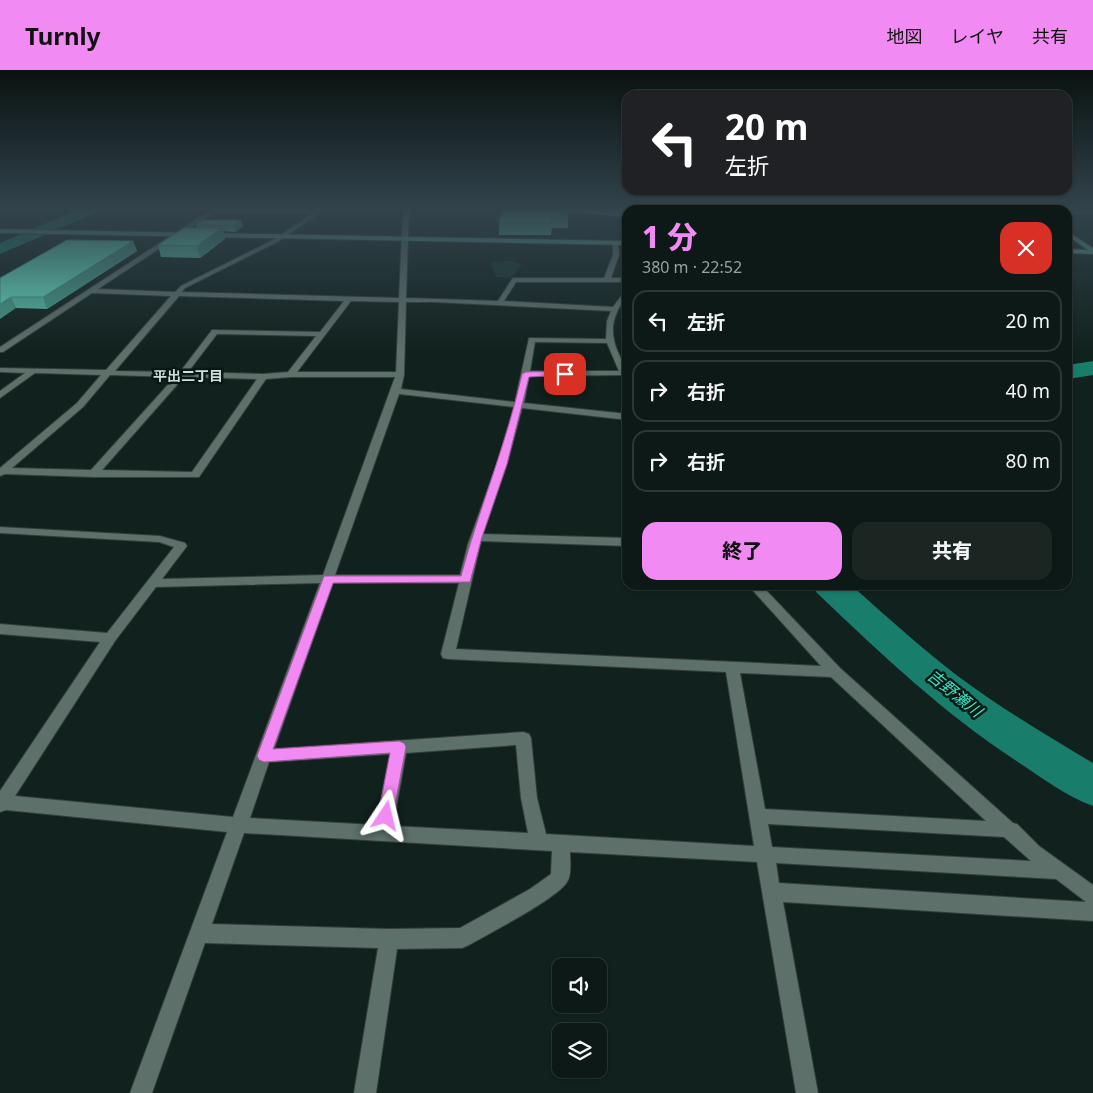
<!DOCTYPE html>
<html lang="ja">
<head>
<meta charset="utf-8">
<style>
	:root { --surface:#0d1916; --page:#1b2623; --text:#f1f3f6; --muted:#9aa0a1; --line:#2d3835; --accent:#f28af3 }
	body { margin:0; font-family:"Noto Sans","Noto Sans JP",sans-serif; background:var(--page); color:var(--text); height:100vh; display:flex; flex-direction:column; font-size:19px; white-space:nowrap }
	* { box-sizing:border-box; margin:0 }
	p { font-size:16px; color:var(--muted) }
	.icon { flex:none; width:28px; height:28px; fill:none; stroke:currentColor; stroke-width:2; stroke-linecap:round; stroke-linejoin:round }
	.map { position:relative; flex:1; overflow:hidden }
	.sheet { position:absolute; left:622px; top:135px; width:450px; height:385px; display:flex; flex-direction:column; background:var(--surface); border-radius:15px; box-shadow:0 1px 4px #0004,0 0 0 1px var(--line) }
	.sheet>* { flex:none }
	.hud { position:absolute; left:622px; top:20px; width:450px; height:105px; border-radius:15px; box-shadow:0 1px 4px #0004,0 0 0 1px var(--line); background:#202124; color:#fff; overflow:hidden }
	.buttons { position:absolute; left:552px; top:888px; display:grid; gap:10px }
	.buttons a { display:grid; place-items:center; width:55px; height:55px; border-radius:10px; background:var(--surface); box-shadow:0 1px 4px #0004,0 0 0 1px var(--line); font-size:25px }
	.pin { position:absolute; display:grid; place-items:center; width:42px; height:42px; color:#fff; margin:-21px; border-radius:10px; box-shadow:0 2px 8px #0006 }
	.me { position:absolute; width:55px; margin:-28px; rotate:10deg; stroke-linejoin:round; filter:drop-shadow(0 0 4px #0008) }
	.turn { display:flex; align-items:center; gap:18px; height:105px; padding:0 20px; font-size:22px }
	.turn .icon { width:65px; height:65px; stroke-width:2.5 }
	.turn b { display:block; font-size:35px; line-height:42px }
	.round { display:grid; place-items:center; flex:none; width:52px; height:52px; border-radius:15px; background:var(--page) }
	.headline { display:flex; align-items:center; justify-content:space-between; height:85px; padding:0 20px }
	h1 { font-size:30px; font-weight:800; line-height:38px; color:var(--accent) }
	.primary-button { display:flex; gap:10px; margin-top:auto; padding:10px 20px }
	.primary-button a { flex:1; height:58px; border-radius:15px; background:var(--accent); color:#111; font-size:20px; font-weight:800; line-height:58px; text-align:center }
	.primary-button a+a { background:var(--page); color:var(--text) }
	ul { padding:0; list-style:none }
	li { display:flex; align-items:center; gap:15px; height:62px; margin:0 10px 8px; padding:0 10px; border:2px solid var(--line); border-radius:15px }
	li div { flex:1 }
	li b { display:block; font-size:19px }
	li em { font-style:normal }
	header { display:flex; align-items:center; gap:30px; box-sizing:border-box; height:70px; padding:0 25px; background:var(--accent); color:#111 }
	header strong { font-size:24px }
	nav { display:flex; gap:28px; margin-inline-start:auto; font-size:18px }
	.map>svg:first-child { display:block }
	.green { fill:#173730 }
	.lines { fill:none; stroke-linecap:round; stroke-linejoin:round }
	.river { fill:#187d6b; fill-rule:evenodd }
	.minor-casing { stroke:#333d3a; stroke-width:2 }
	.major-casing { stroke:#333d3a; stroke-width:2 }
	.minor { fill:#5d706a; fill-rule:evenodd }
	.major { fill:#559c8c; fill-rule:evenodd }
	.wall { fill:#56bda7 }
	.shaded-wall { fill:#469a88 }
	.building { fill:#64dcc2; stroke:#469a88 }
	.route { fill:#f28af3; stroke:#9d5a9e }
	.labels { text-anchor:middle; stroke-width:5; stroke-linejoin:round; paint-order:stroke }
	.far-neighbourhood-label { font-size:14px; font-weight:bold; fill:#d3ddda; stroke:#081814 }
	.water-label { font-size:16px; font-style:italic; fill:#35e7c6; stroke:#081814 }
</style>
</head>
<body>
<header>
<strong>Turnly</strong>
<nav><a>地図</a><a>レイヤ</a><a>共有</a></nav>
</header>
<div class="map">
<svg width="1093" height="1023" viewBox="0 0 1093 1023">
	<rect width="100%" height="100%" fill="#11211d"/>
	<path class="green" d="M511 191 522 194 511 208 496 207 490 192Z"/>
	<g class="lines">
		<path class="river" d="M77 140H97L95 143 0 184V173Z
			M1093 291V305L1068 309V295Z
			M811 515H851C885 545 919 576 955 604 999 637 1046 665 1093 693V736C1066 726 1042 708 1018 692 942 642 882 585 817 523Z"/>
		<defs>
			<path id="minor" d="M213 140H324L279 171 185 218 182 222 399 228 403 140H409L406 228 498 231 512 209 514 208H604L613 185V173L618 172 619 185 611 208H628V212H516L504 231 613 237 628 217C628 227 621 233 617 242 607 264 617 282 628 302L627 305 529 306 524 333 628 344V350L522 338 507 394 483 464 628 468V476L481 471 456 579 821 596 748 515H761L840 598 1013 753 1017 754 1039 776 1093 815V851L783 832 818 1023H796L757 792 570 782C570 791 572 805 567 812 558 828 488 864 469 875L462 878 397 879 376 1023H354L378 878 205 873 152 1023H130L227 762 6 740 0 742V721L100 572 0 564V554L107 563 174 477 159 472 0 463V457L160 466 185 473 187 476 162 509 323 505 395 307H291L266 309 199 407H93L5 404 0 406V398L77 333 101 305 35 303 0 328V321L25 303 0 302V298L106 300 171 226 92 223 3 282H0V277L203 145ZM219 142 313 143 275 169 181 216 175 222 98 219 207 147ZM179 226 344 231 320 262 215 260H212L180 302 115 301ZM351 231 399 232 396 302H297ZM406 232H434L611 241 607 251 606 269 529 268 515 332 401 319 404 305ZM217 264 316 266 288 302 263 304 188 302ZM535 272 607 273 619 301H530ZM110 305 175 307 91 400 12 398 83 337ZM184 307 257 309 192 402 102 400ZM399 324 514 337 497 394 468 474 460 505H335ZM320 513 233 747 15 726 115 571 156 517ZM333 513H459L441 584 443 588 448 589 726 602 754 776 546 764 537 728 531 668 529 664 523 662 274 679ZM740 603 831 607 986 751 765 739ZM516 675 521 728 528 763 393 756 406 683ZM390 684 376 755 250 748 269 692ZM768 754 1004 767 1031 791 772 777ZM244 763 552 781 551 804 530 819 460 858 389 859 212 854ZM776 793 1056 809 1086 832 779 813Z
				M1068 140H1093V144H1068Z"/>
			<path id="major" d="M0 159 628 171V175L0 163Z
				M1068 162 1093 178V184L1068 183V179L1088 180 1068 166Z"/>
		</defs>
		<use href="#minor" class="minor-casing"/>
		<use href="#major" class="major-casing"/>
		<use href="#minor" class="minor"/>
		<use href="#major" class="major"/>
	</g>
	<path class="wall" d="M502 140H628V147L568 142V158H552L551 165H499V153Z
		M241 150 243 156 235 162 223 161 225 169 200 188 161 187 158 175 197 158 196 155Z
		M133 171 137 181 47 239 16 238 0 208Z"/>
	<path class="shaded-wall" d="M241 150 243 156 235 162 234 156Z
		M222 158 225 169 200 188 197 176Z
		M133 171 137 181 47 239 43 227Z
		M11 227 16 238 0 249V234Z"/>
	<path class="building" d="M502 140H568V146H552L551 153H499Z
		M203 150H241L234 156 196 155Z
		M184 158H222L197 176 158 175Z
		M67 170 133 171 43 227H11L0 234V208Z"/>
	<linearGradient id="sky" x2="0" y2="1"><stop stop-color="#091210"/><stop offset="0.49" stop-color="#32434c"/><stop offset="1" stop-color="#32434c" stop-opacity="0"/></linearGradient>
	<rect width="1093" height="283" fill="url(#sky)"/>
	<path class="route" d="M565 301 569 304 567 305 529 307 507 394 482 467 470 512 333 513 273 679 399 671 404 673 406 677 392 751 386 753 381 751 378 746 390 683 264 692 259 690 257 686 324 506H461C479 438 507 373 522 304L526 302Z"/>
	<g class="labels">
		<g class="far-neighbourhood-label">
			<text x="188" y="311">平出二丁目</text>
		</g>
		<g class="water-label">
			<text transform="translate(955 623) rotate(39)" y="6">吉野瀬川</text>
		</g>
	</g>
</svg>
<div class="buttons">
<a><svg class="icon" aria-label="sound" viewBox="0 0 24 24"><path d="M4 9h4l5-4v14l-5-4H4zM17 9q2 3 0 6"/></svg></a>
<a><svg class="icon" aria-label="layers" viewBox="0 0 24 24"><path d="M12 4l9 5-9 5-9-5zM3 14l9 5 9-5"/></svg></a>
</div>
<div class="pin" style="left:565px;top:304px;background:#d93025"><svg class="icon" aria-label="arrive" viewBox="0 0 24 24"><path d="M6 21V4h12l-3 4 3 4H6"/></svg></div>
<svg class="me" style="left:386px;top:746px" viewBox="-20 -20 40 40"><path d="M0-17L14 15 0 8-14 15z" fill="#f28af3" stroke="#fff" stroke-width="4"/></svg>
<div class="hud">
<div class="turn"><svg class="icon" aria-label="left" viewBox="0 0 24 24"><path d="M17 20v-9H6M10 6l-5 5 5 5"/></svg><div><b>20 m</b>左折</div></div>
</div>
<section class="sheet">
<div class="headline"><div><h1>1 分</h1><p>380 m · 22:52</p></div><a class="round" style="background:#d93025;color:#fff"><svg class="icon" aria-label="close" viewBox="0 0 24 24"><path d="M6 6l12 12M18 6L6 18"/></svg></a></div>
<ul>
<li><svg class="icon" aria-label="left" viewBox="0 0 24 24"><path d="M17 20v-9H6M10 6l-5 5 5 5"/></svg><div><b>左折</b></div><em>20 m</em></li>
<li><svg class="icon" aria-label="right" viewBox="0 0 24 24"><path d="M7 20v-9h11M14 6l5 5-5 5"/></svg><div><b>右折</b></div><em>40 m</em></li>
<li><svg class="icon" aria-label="right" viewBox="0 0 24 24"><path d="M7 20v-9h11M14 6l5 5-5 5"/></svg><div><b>右折</b></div><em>80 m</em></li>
</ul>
<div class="primary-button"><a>終了</a><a>共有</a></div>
</section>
</div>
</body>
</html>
